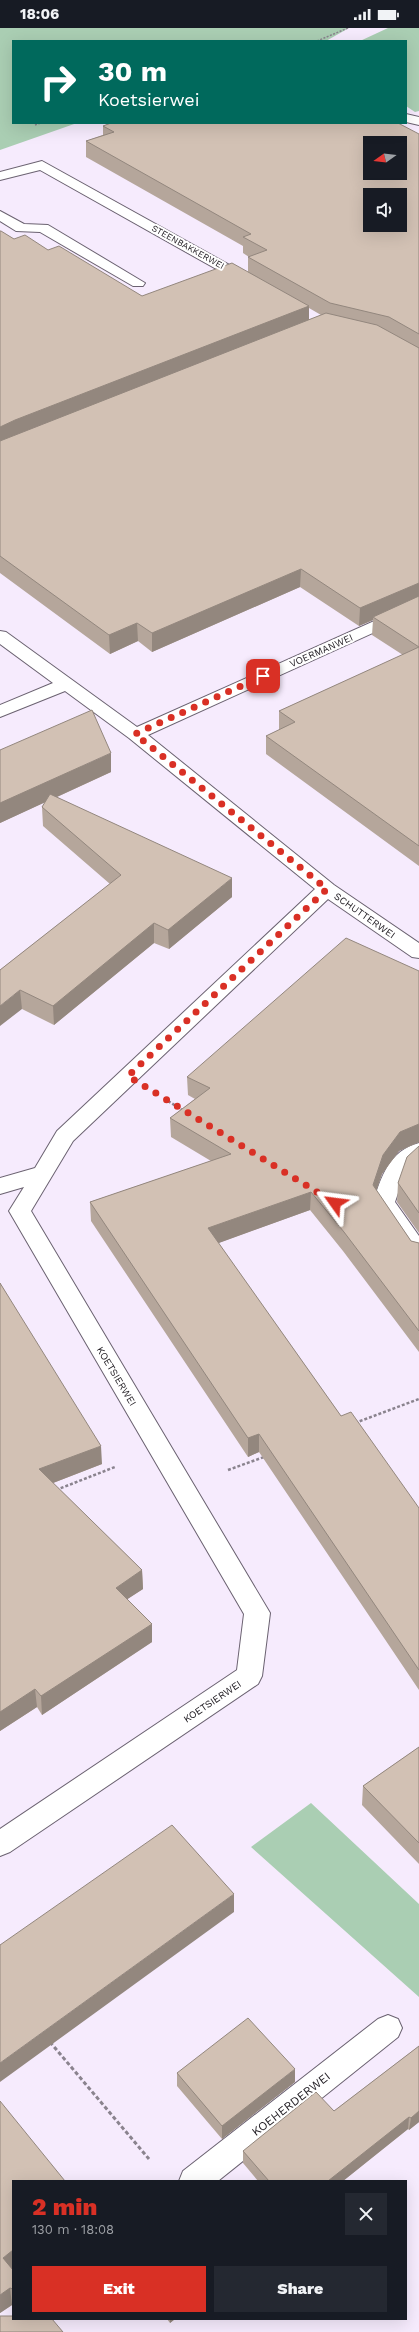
<!DOCTYPE html>
<html lang="en">
<head>
<meta charset="utf-8">
<style>
	:root { --surface:#171b24; --page:#242831; --text:#f1f3f6; --muted:#9ea1a6; --accent:#d93025 }
	body { margin:0; font-family:"Work Sans",sans-serif; background:var(--page); color:var(--text); height:100vh; display:flex; flex-direction:column; font-size:15px; white-space:nowrap }
	* { box-sizing:border-box; margin:0 }
	p { font-size:13px; color:var(--muted) }
	.icon { flex:none; width:22px; height:22px; fill:none; stroke:currentColor; stroke-width:2; stroke-linecap:round; stroke-linejoin:round }
	.map { position:relative; flex:1; overflow:hidden }
	.sheet { position:absolute; left:12px; top:2152px; width:395px; height:140px; display:flex; flex-direction:column; background:var(--surface); border-radius:0px; box-shadow:0 4px 16px #0002 }
	.sheet>* { flex:none }
	.guide { position:absolute; left:12px; top:12px; width:395px; height:84px; border-radius:0px; box-shadow:0 4px 16px #0002; background:#00695c; color:#fff; overflow:hidden }
	.needle { width:26px; rotate:256deg }
	.fabs { position:absolute; left:363px; top:108px; display:grid; gap:8px }
	.fabs a { display:grid; place-items:center; width:44px; height:44px; border-radius:0px; background:var(--surface); box-shadow:0 4px 16px #0002; font-size:20px }
	.pin { position:absolute; display:grid; place-items:center; width:34px; height:34px; color:#fff; margin:-17px; border-radius:8px; box-shadow:0 2px 6px #0006 }
	.me { position:absolute; width:44px; margin:-22px; rotate:301deg; stroke-linejoin:round; filter:drop-shadow(0 0 3px #0008) }
	.turn { display:flex; align-items:center; gap:14px; height:84px; padding:0 20px; font-size:18px }
	.turn .icon { width:52px; height:52px; stroke-width:2.5 }
	.turn b { display:block; font-size:28px; line-height:34px }
	.round { display:grid; place-items:center; flex:none; width:42px; height:42px; border-radius:0px; background:var(--page) }
	.overview { display:flex; align-items:center; justify-content:space-between; height:68px; padding:0 20px }
	h1 { font-size:24px; font-weight:800; line-height:30px; color:var(--accent) }
	.action { display:flex; gap:8px; margin-top:auto; padding:8px 20px }
	.action a { flex:1; height:46px; border-radius:0px; background:var(--accent); color:#fff; font-size:16px; font-weight:800; line-height:46px; text-align:center }
	.action a+a { background:var(--page); color:var(--text) }
	.status { display:flex; justify-content:space-between; align-items:center; height:28px; padding:0 20px; background:var(--surface); direction:ltr }
	.status svg { height:11px; fill:currentColor }
	.map>svg:first-child { display:block }
	.green { fill:#aaceb3 }
	.lines { fill:none; stroke-linecap:round; stroke-linejoin:round }
	.street-casing { stroke:#6b6271; stroke-width:2 }
	.path-far2 { stroke:#8a838e; stroke-width:1.5; stroke-dasharray:2 1.5; stroke-linecap:butt }
	.path-far1 { stroke:#8a838e; stroke-width:2.5; stroke-dasharray:3 2; stroke-linecap:butt }
	.path { stroke:#8a838e; stroke-width:3; stroke-dasharray:4 2.5; stroke-linecap:butt }
	.street { fill:#fff; fill-rule:evenodd }
	.wall { fill:#b5a69b; fill-rule:evenodd }
	.shaded-wall { fill:#93877e }
	.building { fill:#d2c1b4; stroke:#93877e; fill-rule:evenodd }
	.route { stroke:#d93025; stroke-width:7; stroke-dasharray:0 12.6 }
	.labels { text-anchor:middle; stroke-width:4; stroke-linejoin:round; paint-order:stroke }
	.far-street-label { font-size:9px; fill:#242026; stroke:#fff }
	.street-label { font-size:10px; fill:#242026; stroke:#fff }
	.near-street-label { font-size:12px; fill:#242026; stroke:#fff }
</style>
</head>
<body>
<div class="status"><b>18:06</b><svg viewBox="0 0 49 12"><path d="M0 12V9h3v3zM5 12V6h3v6zM10 12V3h3v9zM15 12V0h3v12zM26 1h20v11H26zM47 4h2v5h-2z"/></svg></div>
<div class="map">
<svg width="419" height="2304" viewBox="0 0 419 2304">
	<rect width="100%" height="100%" fill="#f6ebfd"/>
	<path class="green" d="M0 0H349L326 13H13V95H77L0 122Z
		M388 0H419V83L415 84 406 78V13H360Z
		M311 1775 419 1876V1969L251 1819Z"/>
	<g class="lines">
		<defs>
			<path id="street" d="M406 86 419 89V97L406 94Z
				M42 133 253 250 255 253 253 256H243L40 142 0 152V144Z
				M0 183 24 196 48 197 145 255 143 258H133L40 204 16 203 0 193Z
				M419 573V584L148 707 334 857 419 915V930L412 929 328 871 73 1113 31 1183 270 1585 262 1648 258 1656 10 1824 0 1828V1801L237 1642 244 1586 9 1183 24 1159 0 1166V1150L35 1140 57 1103 315 861 129 710 65 663 0 689V677L53 655 0 616V603L6 604 137 699Z
				M419 1115V1134L404 1147 395 1174 419 1208V1233L411 1231 373 1175C381 1149 389 1123 419 1115Z
				M388 1987 398 1991 402 2000 398 2009 218 2153H179L183 2143 378 1991Z"/>
		</defs>
		<use href="#street" class="street-casing"/>
		<path class="path-far2" d="M317 13 348 0
			M35 97 41 95"/>
		<path class="path-far1" d="M168 1073 184 1083
			M355 1395 419 1371
			M228 1442 264 1429
			M56 1462 115 1439"/>
		<path class="path" d="M50 2014 149 2131"/>
		<use href="#street" class="street"/>
	</g>
	<path class="wall" d="M103 98 419 106V838L266 726V708L279 702V683L403 627 372 607 373 592 359 598 300 559 152 624 138 613 110 626 0 545V203L14 211 48 222 142 268 248 244V229H249L243 225V218L86 129V113L103 107ZM309 280 321 287 309 292Z
		M0 722 111 744 57 769 232 869 169 921 154 915 54 997 22 981 0 942 110 856 43 798 42 779 45 774 0 795Z
		M419 943V1114L399 1123 382 1146 376 1162 411 1213 419 1215V1324L343 1223 310 1182 218 1215 341 1388 419 1480V1662L259 1424 248 1429 91 1193 90 1174 211 1133 171 1109 170 1090 195 1071 188 1067 187 1049Z
		M419 1118V1205L397 1174 398 1155Z
		M0 1255 102 1436 53 1455 142 1542 143 1561 127 1571 152 1596V1614L42 1687 37 1679 0 1703Z
		M419 1719V1836L362 1777 363 1758Z
		M419 2018V2094L409 2102 408 2101 343 2153H258L243 2135V2123L334 2083Z
		M177 2045 295 2054 222 2111 177 2058Z
		M13 2153V2240L12 2241 13 2242V2277H12L0 2285Z
		M167 2291H175L170 2295Z"/>
	<path class="shaded-wall" d="M309 278V295L0 417V399L15 392Z
		M301 541 300 559 152 624V605Z
		M419 555V573L373 589V592L359 598 360 580Z
		M137 595 138 613 110 626 109 607Z
		M111 725V744L0 795V775Z
		M232 850V869L169 921 168 902Z
		M154 895V915L54 997 53 978Z
		M20 962 22 981 0 998V978Z
		M419 1096V1114L399 1123 382 1146 372 1176 373 1157 383 1127 400 1104Z
		M311 1164 310 1182 208 1219V1200Z
		M259 1406V1424L248 1429V1410Z
		M101 1418 102 1436 40 1460 39 1441Z
		M142 1542 143 1561 117 1578 116 1560Z
		M152 1596V1614L42 1687 41 1668Z
		M35 1661 37 1679 0 1703V1684Z
		M234 1866V1884L0 2054V2035Z
		M295 2041V2054L222 2111V2098Z
		M419 2083V2094L409 2102 411 2090Z
		M409 2089 408 2101 343 2153H328Z
		M13 2222V2240L5 2246 3 2230Z
		M10 2260 12 2277 0 2285V2267Z
		M170 2291H175L170 2295Z"/>
	<path class="building" d="M111 95H398L419 106V306L389 289 330 275 248 229 267 222 243 209 251 206 86 113 114 104 103 98ZM370 115H400V145H370ZM370 167H400V197H370Z
		M0 203H1L14 211 25 207 48 222 59 218 142 268 232 235 309 278 15 392 0 399Z
		M326 285 377 297 419 320V555L360 580 301 541 152 605 137 595 109 607 0 528V413Z
		M419 568V619L373 589Z
		M419 619V818L266 708 295 694 279 683Z
		M92 682 111 725 0 775V722Z
		M50 766 232 850 168 902 154 895 53 978 20 962 0 978V942L121 847 42 779Z
		M346 910 419 943V1096L400 1104 383 1127 373 1157 411 1213 419 1215V1303L344 1204 311 1164 208 1200 341 1388 351 1384 419 1480V1642L259 1406 248 1410 90 1174 231 1126 170 1090 210 1060 187 1049Z
		M419 1118V1185L398 1155 407 1129Z
		M0 1255 101 1418 39 1441 142 1542 116 1560 152 1596 41 1668 35 1661 0 1684Z
		M419 1719V1815L363 1758Z
		M172 1797 234 1866 0 2035V1917Z
		M248 1990 295 2041 222 2098 177 2045Z
		M419 2018V2083L411 2090 409 2089 328 2153H269L243 2123 316 2064 334 2083Z
		M0 2073 65 2153H13V2222L3 2230 13 2242V2273V2261L10 2260 0 2267Z
		M0 2288H13V2291H52L63 2304H0Z"/>
	<g class="lines">
		<path class="route" d="M263 648 135 706 327 861 128 1048 335 1175"/>
	</g>
	<g class="labels">
		<g class="far-street-label">
			<text transform="translate(188 219) rotate(29)" y="3">STEENBAKKERWEI</text>
		</g>
		<g class="street-label">
			<text transform="translate(321 622) rotate(-24)" y="4">VOERMANWEI</text>
			<text transform="translate(365 887) rotate(35)" y="4">SCHUTTERWEI</text>
			<text transform="translate(117 1348) rotate(59)" y="4">KOETSIERWEI</text>
			<text transform="translate(212 1673) rotate(-34)" y="4">KOETSIERWEI</text>
		</g>
		<g class="near-street-label">
			<text transform="translate(291 2076) rotate(-38)" y="4">KOEHERDERWEI</text>
		</g>
	</g>
</svg>
<div class="fabs">
<a><svg class="needle" viewBox="-14 -14 28 28"><path d="M0-13l5 13h-10z" fill="#e53935"/><path d="M0 13l5-13h-10z" fill="#9ea1a6"/></svg></a>
<a><svg class="icon" aria-label="sound" viewBox="0 0 24 24"><path d="M4 9h4l5-4v14l-5-4H4zM17 9q2 3 0 6"/></svg></a>
</div>
<div class="pin" style="left:263px;top:648px;background:#d93025"><svg class="icon" aria-label="arrive" viewBox="0 0 24 24"><path d="M6 21V4h12l-3 4 3 4H6"/></svg></div>
<svg class="me" style="left:335px;top:1175px" viewBox="-20 -20 40 40"><path d="M0-17L14 15 0 8-14 15z" fill="#d93025" stroke="#fff" stroke-width="4"/></svg>
<div class="guide">
<div class="turn"><svg class="icon" aria-label="right" viewBox="0 0 24 24"><path d="M7 20v-9h11M14 6l5 5-5 5"/></svg><div><b>30 m</b>Koetsierwei</div></div>
</div>
<section class="sheet">
<div class="overview"><div><h1>2 min</h1><p>130 m · 18:08</p></div><a class="round"><svg class="icon" aria-label="close" viewBox="0 0 24 24"><path d="M6 6l12 12M18 6L6 18"/></svg></a></div>
<div class="action"><a>Exit</a><a>Share</a></div>
</section>
</div>
</body>
</html>
